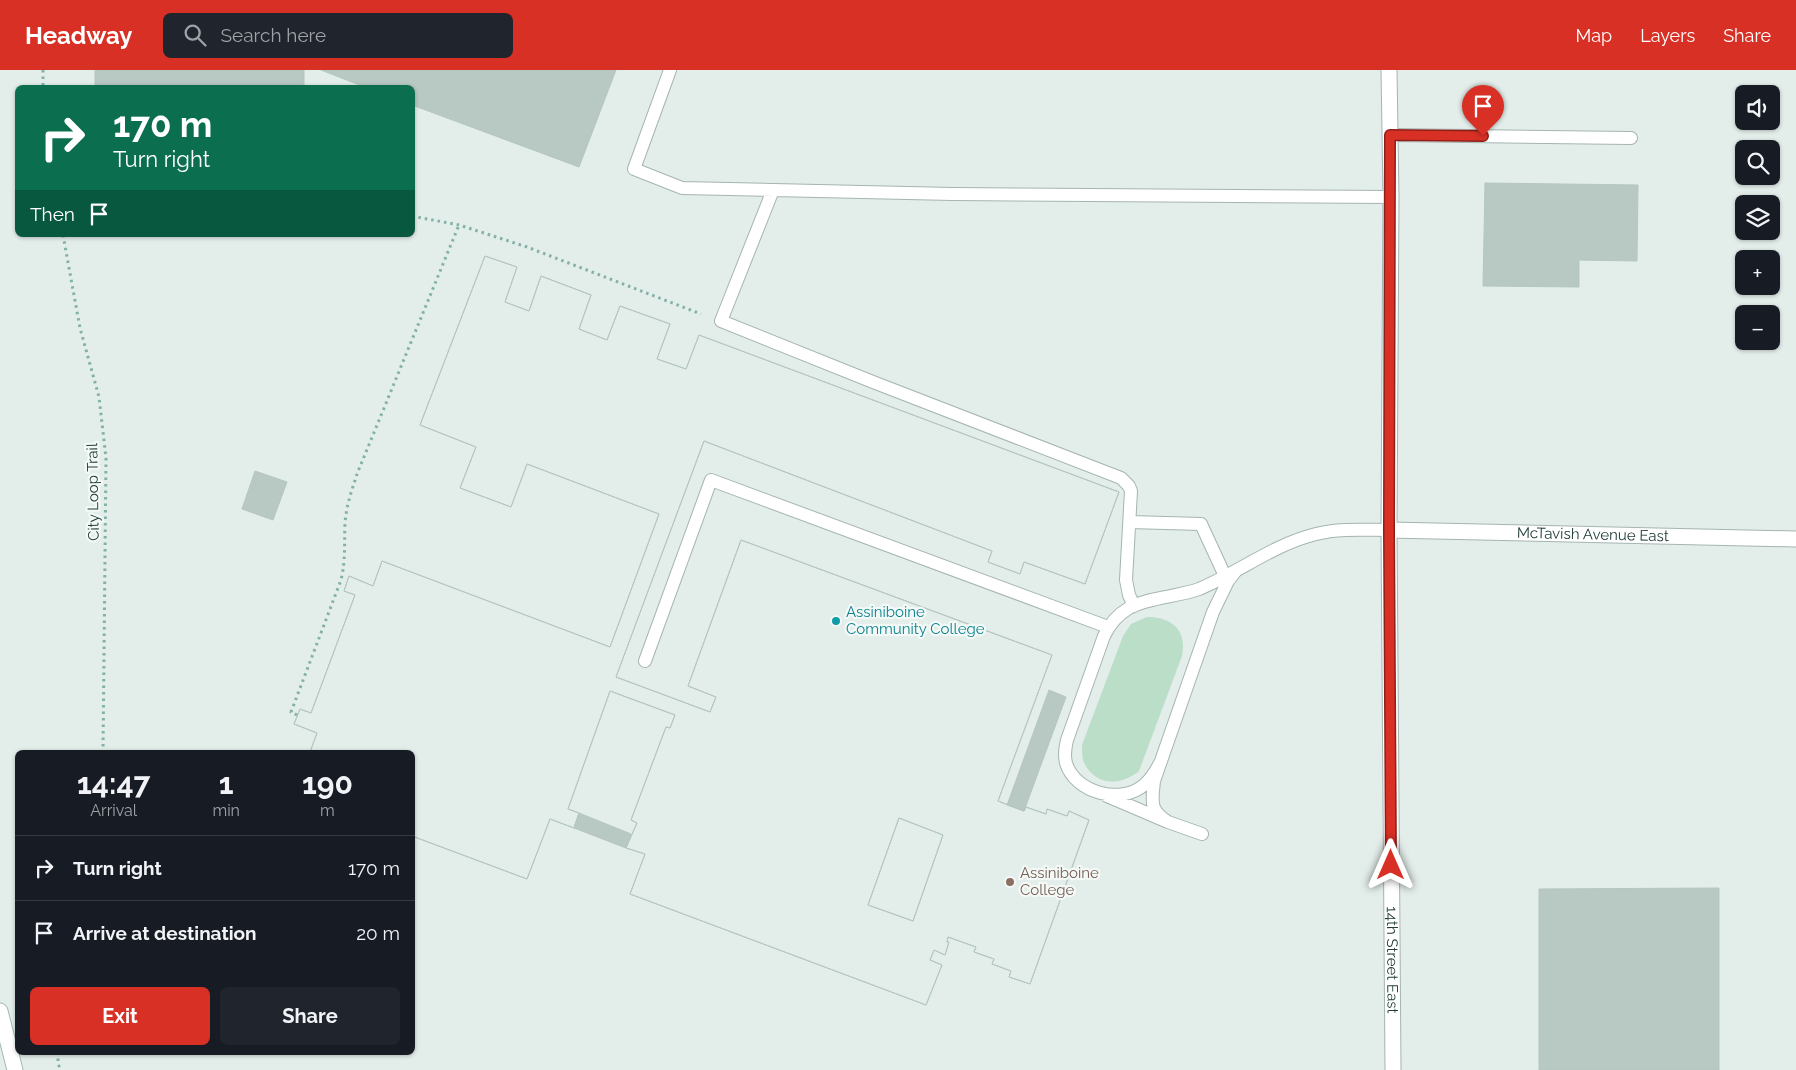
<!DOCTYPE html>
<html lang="en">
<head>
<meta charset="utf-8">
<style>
	:root { --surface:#171b24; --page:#20242c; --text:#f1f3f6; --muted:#9ea1a6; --line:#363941; --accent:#d93025 }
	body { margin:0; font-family:Raleway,sans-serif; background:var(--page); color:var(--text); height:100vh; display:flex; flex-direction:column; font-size:19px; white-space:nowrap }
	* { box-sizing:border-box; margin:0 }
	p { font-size:16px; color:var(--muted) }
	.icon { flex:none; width:28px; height:28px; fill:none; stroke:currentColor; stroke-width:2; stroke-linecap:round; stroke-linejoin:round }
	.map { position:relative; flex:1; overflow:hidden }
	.side { position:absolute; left:15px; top:680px; width:400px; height:305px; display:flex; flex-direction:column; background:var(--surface); border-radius:8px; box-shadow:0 1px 4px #0004 }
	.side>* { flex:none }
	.guide { position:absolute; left:15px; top:15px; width:400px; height:152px; border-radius:8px; box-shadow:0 1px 4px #0004; background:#0b6e4f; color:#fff; overflow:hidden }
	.fabs { position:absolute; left:1735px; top:15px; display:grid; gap:10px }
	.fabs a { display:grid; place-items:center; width:45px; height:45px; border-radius:8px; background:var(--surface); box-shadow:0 1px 4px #0004; font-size:25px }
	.pin { position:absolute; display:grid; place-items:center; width:42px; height:42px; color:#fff; margin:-51px -21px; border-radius:50% 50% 50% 0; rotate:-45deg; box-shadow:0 0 5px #0007 }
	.pin .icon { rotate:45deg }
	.me { position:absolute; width:55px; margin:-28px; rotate:0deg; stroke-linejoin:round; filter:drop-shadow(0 0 4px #0008) }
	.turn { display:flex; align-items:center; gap:18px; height:105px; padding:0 15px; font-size:22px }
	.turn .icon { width:65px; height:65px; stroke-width:2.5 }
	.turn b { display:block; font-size:35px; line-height:42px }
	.then { display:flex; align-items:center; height:48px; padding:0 15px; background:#0003; gap:10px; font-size:19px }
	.eta { display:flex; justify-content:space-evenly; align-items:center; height:85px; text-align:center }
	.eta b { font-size:30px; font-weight:700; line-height:35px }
	.primary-button { display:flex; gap:10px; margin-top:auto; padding:10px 15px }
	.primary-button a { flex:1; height:58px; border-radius:8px; background:var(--accent); color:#fff; font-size:20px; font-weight:700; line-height:58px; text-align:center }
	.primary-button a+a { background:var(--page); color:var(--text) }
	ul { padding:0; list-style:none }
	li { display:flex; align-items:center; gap:15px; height:65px; padding:0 15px; border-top:1px solid var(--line) }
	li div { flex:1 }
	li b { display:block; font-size:19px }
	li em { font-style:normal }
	header { display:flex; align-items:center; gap:30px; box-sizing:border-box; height:70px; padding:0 25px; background:var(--accent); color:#fff }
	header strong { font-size:24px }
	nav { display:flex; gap:28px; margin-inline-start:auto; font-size:18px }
	.search { width:350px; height:45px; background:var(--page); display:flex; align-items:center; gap:12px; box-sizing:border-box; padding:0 18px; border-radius:8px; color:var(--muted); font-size:19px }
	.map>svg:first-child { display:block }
	.green { fill:#bbdec9 }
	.building { fill:#b8c8c3; stroke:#b5c7c1; fill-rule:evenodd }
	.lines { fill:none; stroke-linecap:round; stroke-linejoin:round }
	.lane-casing { stroke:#a5b5b2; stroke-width:14 }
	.street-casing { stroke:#a5b5b2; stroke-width:17 }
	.secondary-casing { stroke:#a1b9b3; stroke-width:17 }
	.path { stroke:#83b1a8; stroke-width:3; stroke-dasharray:2.5 4; stroke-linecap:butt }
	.lane { stroke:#fff; stroke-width:12 }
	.street { stroke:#fff; stroke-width:15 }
	.secondary { stroke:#fff; stroke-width:15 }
	.route-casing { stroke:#8d1f18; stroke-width:12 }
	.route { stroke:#d93025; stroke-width:9 }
	.culture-dot { fill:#0f9aa8; stroke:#f3f9f7; stroke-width:2 }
	.education-dot { fill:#8d6e63; stroke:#f3f9f7; stroke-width:2 }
	.labels { text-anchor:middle; stroke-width:4.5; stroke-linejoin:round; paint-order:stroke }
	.street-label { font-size:15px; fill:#223e3a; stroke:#f3f9f7 }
	.culture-label { font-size:15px; fill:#0d838f; stroke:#f3f9f7; text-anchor:start }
	.education-label { font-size:15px; fill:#785e54; stroke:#f3f9f7; text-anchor:start }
</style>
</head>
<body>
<header>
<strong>Headway</strong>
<div class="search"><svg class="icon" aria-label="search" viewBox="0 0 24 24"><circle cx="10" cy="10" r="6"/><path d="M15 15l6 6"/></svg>Search here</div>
<nav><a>Map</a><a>Layers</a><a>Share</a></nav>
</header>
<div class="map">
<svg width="1796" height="1000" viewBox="0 0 1796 1000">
	<rect width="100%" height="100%" fill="#e3edea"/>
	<path class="green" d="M1147 547C1172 547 1187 560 1182 586L1139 701C1120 717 1093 716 1083 690 1082 686 1082 679 1082 675L1123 566 1131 554Z"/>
	<path class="building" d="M95 0H304V18H95Z
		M321 0H616L579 97 412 35V18H367Z
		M1485 113 1638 115 1637 191 1579 190V217L1483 216Z
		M485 186 517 197 505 232 529 241 541 206 591 225 579 259 607 270 620 236 670 254 657 289 686 299 699 265 1119 422 1085 514 1024 492 1020 504 988 492 992 481 704 371 616 607 710 642 716 627 688 616 741 470 1052 585 998 731 1024 741 1026 737 1046 744 1047 739 1067 746 1069 741 1089 750 1030 914 1009 907 1011 901 992 894 994 889 974 882 976 877 948 867 947 872H949L945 885 934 880 930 890 942 895 926 935 630 824 645 784 626 778 637 753 631 750 666 657 670 658 675 645 610 621 568 739 579 743 574 758 550 749 527 809 412 766V682H310L317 663 294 654 300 639 311 643 355 525 344 521 349 506 373 516 382 491 610 577 659 444 527 394 511 437 460 418 476 377 420 355ZM899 748 943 765 913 851 868 835Z
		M485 186 517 197 505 232 529 241 541 206 591 225 579 259 607 270 620 236 670 254 657 289 686 299 699 265 1119 422 1085 514 1024 492 1020 504 988 492 992 481 704 371 616 607 710 642 716 627 688 616 741 470 1052 585 998 731 1024 741 1026 737 1046 744 1047 739 1067 746 1069 741 1089 750 1030 914 1009 907 1011 901 992 894 994 889 974 882 976 877 948 867 947 872H949L945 885 934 880 930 890 942 895 926 935 630 824 645 784 626 778 637 753 631 750 666 657 670 658 675 645 610 621 568 739 579 743 574 758 550 749 527 809 412 766V682H310L317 663 294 654 300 639 311 643 355 525 344 521 349 506 373 516 382 491 610 577 659 444 527 394 511 437 460 418 476 377 420 355Z
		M255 401 287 412 273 450 242 439Z
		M1049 620 1066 627 1024 741 1007 735Z
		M579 743 631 764 626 778 574 758Z
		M899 748 943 765 913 851 868 835Z
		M1719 818V1000H1539V819Z"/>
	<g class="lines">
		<defs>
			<path id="lane" d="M670 0 634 99 682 118 952 124 1391 127
				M1390 65 1631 68
				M773 120 721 251 873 312 1121 408 1129 416 1131 421 1126 510 1129 525 1134 536
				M1130 452 1201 454 1225 506 1226 513
				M645 591 711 410 1108 557
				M1160 693C1156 701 1151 709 1144 715 1121 735 1075 723 1066 693 1064 685 1065 678 1067 670L1104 566C1110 553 1117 545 1129 538 1149 527 1177 527 1199 519 1240 502 1272 475 1316 464 1340 458 1365 460 1389 460
				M1107 726 1168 752 1202 764
				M1168 752C1149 740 1152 732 1154 711L1213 542 1228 511 1235 502"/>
			<g id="street">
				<path id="s1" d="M1389 0 1391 127 1389 460 1393 1000"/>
				<path id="s2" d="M1389 460 1796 469"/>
			</g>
			<path id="secondary" d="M0 941 15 1000"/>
		</defs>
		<use href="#lane" class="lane-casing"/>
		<use href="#street" class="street-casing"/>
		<use href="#secondary" class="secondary-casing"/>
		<path class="path" d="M43 0V18
			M412 146 459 155 527 177 701 244
			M63 165 80 258 99 327 106 388 103 682
			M297 645 291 642 341 510C346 489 344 475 345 454 346 436 352 420 357 404L459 155
			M58 982V994L61 1000"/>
		<use href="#lane" class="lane"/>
		<use href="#street" class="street"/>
		<use href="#secondary" class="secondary"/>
	</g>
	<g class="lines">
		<defs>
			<path id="route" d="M1391 795 1389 460 1390 65 1483 66"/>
		</defs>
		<use href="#route" class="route-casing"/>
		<use href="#route" class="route"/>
	</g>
	<circle class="culture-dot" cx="836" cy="551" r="5"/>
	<circle class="education-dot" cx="1010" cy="812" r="5"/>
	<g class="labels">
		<g class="street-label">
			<text transform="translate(93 422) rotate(-91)" y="5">City Loop Trail</text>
			<text dy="5" stroke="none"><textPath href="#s2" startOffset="204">McTavish Avenue East</textPath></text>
			<text dy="5" stroke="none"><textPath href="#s1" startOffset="890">14th Street East</textPath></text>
		</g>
		<g class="culture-label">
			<text x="846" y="547">Assiniboine<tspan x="846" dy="17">Community College</tspan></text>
		</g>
		<g class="education-label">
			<text x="1020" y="808">Assiniboine<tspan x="1020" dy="17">College</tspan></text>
		</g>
	</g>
</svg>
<div class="fabs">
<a><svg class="icon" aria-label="sound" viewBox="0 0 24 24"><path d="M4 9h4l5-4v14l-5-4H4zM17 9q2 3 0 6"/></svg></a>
<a><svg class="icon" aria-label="search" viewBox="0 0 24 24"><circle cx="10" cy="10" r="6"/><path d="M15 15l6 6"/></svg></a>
<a><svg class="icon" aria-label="layers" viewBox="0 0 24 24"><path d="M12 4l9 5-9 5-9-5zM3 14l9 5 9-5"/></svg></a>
<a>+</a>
<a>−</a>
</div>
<div class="pin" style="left:1483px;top:66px;background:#d93025"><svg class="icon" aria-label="arrive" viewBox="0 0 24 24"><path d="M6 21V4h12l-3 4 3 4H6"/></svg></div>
<svg class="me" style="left:1391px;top:795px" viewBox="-20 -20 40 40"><path d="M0-17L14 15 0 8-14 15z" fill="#d93025" stroke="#fff" stroke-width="4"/></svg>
<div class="guide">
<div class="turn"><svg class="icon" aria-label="right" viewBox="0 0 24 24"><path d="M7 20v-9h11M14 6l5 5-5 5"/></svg><div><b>170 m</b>Turn right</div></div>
<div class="then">Then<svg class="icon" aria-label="arrive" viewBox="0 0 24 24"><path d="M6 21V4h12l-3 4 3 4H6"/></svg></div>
</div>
<section class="side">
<div class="eta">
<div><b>14:47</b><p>Arrival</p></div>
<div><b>1</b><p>min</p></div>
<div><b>190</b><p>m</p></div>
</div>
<ul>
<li><svg class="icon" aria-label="right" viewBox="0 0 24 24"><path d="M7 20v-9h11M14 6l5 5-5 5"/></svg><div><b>Turn right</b></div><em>170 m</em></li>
<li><svg class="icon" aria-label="arrive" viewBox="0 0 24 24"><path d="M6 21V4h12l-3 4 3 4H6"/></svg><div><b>Arrive at destination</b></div><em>20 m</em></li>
</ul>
<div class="primary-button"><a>Exit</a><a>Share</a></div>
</section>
</div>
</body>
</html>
